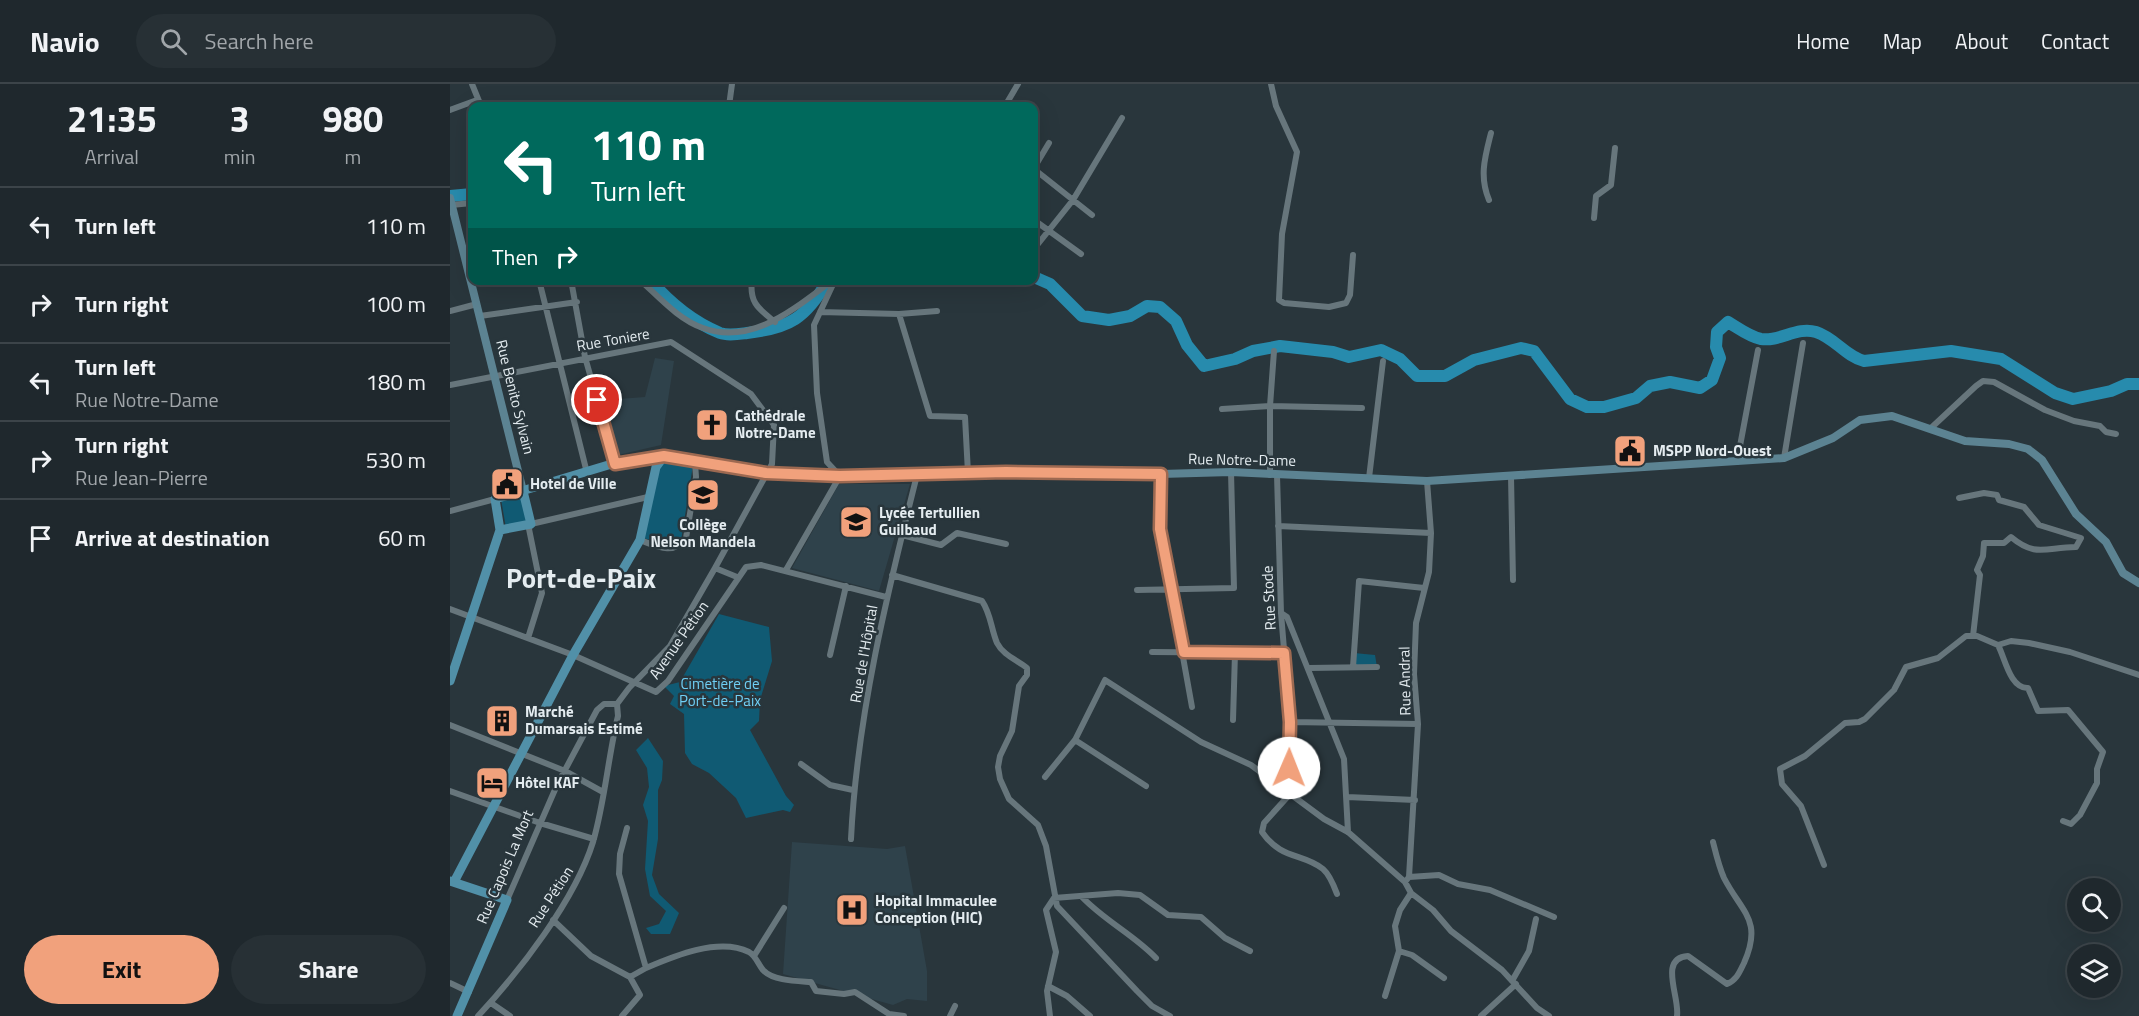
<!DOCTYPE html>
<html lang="en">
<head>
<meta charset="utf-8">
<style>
	:root { --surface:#1f282d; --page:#273035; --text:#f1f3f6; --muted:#a1a6aa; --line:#3c4449; --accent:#f1a17c }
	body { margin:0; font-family:"Titillium Web",sans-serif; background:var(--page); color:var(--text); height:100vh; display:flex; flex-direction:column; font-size:22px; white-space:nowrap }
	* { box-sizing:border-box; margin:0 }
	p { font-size:20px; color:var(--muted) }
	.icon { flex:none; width:33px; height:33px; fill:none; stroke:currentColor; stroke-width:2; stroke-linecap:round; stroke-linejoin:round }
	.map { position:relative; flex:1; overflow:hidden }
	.details { display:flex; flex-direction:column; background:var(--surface); width:450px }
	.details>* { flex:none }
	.guide { position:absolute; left:18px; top:18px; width:570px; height:183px; border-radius:12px; box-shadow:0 6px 24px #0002,0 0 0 2px var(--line); background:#00695c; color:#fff; overflow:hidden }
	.fabs { position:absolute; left:1617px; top:794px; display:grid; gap:12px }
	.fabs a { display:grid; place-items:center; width:54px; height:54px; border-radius:50%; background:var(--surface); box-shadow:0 6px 24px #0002,0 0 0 2px var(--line); font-size:30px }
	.pin { position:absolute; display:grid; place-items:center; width:51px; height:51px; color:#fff; margin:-26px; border:3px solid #fff; border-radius:50%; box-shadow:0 2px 6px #0007 }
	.me { position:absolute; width:66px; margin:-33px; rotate:1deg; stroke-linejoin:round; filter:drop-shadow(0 0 4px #0008) }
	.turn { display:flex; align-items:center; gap:21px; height:126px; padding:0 24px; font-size:27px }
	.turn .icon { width:78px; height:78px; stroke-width:2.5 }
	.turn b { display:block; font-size:42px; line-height:51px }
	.then { display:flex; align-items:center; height:57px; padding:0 24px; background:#0003; gap:12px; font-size:22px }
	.eta { display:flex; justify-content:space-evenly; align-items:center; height:102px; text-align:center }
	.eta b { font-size:36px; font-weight:700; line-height:42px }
	.cta { display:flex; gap:12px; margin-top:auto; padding:12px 24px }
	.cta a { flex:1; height:69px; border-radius:36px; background:var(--accent); color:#111; font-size:24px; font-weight:700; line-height:69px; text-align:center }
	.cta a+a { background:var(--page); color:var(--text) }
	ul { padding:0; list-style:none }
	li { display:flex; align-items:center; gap:18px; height:78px; padding:0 24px; border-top:2px solid var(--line) }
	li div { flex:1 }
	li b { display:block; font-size:22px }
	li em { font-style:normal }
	header { display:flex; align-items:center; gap:36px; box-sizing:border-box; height:84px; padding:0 30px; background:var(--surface); border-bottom:2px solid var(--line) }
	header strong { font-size:28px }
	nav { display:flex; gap:33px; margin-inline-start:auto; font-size:21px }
	.search { width:420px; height:54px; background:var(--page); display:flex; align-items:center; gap:15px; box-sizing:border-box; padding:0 21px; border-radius:33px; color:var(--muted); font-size:22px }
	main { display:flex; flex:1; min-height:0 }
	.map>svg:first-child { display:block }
	.built { fill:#2f424b }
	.green { fill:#105a73 }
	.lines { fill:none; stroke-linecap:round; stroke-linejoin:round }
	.river { stroke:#278bad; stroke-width:12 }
	.street { stroke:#67767c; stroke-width:6 }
	.secondary { stroke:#5c8392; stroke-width:8 }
	.primary { stroke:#5190a8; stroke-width:9 }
	.route-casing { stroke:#9d6951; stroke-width:15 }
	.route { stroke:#f1a17c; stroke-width:10 }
	.labels { text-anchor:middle; stroke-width:5; stroke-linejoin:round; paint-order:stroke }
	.street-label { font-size:15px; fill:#e4ecf0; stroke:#29363c }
	.poi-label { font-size:15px; font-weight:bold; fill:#e4ecf0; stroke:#29363c; text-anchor:start }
	.park-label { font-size:15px; fill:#6fcff5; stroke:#29363c }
	.town-label { font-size:27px; font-weight:bold; fill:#e4ecf0; stroke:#29363c }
</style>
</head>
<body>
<header>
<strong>Navio</strong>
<div class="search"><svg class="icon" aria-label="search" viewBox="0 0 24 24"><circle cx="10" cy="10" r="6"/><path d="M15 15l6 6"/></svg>Search here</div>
<nav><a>Home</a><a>Map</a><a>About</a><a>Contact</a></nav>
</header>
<main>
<section class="details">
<div class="eta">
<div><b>21:35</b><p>Arrival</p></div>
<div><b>3</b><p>min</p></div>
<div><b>980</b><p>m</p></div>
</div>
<ul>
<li><svg class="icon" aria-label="left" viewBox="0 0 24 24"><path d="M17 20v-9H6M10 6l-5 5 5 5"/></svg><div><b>Turn left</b></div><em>110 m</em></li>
<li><svg class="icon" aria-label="right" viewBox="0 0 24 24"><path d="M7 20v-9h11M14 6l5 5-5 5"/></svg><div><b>Turn right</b></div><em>100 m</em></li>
<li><svg class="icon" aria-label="left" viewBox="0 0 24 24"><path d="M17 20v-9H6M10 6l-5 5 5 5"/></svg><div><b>Turn left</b><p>Rue Notre-Dame</p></div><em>180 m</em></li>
<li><svg class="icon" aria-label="right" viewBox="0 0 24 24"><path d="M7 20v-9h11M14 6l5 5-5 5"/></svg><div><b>Turn right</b><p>Rue Jean-Pierre</p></div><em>530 m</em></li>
<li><svg class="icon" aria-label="arrive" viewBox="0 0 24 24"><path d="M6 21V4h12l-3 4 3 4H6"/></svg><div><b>Arrive at destination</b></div><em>60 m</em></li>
</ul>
<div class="cta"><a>Exit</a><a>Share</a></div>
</section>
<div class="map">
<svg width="1689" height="932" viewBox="0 0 1689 932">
	<rect width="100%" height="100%" fill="#29363c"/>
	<path class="built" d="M205 274 224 277 211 361 168 371 156 316 195 313Z
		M389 400H460L429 507 342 484Z
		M342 758 437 765 455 762 477 887V917L457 915 443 921 333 890Z"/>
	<path class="green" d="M215 375 243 381 231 457 223 462 193 454 208 384Z
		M72 411 79 438 56 444 51 415Z
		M269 530 319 543 322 577 310 616 309 637 300 646 336 712 344 721 340 728 333 726 296 734 286 714 259 689 242 680 235 669 234 630 220 620 224 612 214 602 230 598Z
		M904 569 925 571 927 583H903Z
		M198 654 213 677 212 696 208 706V755L202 791 209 810 229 829 220 850H201L196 844 209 840 216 827 200 812 195 785 198 737 193 721 199 703 197 684 186 666Z"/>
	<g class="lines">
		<path class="river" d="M0 112 22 110
			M584 193 600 200 632 232 659 236 680 232 697 222 710 223 726 237 737 261 754 282 785 275 803 267 830 262 883 268 899 273 931 266 950 275 967 292H995L1024 276 1071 264 1084 267 1120 315 1137 323H1154L1186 314 1200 302 1220 298 1250 304 1262 296 1270 274 1266 263 1267 248 1278 238C1288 244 1300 253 1311 255 1330 258 1347 242 1366 248 1385 254 1395 272 1414 277L1501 267 1551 275 1605 309 1623 315 1661 307 1677 300H1689
			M200 196C219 218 243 238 270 249 278 252 289 250 297 249 340 244 356 234 378 196"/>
		<path class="street" d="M22 0 31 22
			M821 0 826 22 847 68 832 150 829 216 834 219 879 223 896 219 900 211 903 171
			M279 22 282 0
			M555 22 568 0
			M0 26 27 16
			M584 84 599 59
			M584 85 642 131
			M1039 116C1029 92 1035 73 1041 49
			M1 121 22 119
			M1144 134 1146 112 1161 101 1165 64
			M584 136 631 170
			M584 165 623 116 672 34
			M89 196 137 389
			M121 196 135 273 165 379
			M190 196C209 213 229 236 253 244 303 262 346 223 383 196
			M302 196C299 219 309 225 325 238
			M0 227 27 220
			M370 228 449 230 487 227
			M449 230 480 332 515 333 518 389
			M30 232 127 218
			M824 267 820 322 912 324
			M0 301 221 258 301 310 324 341 322 380 265 484 220 562 179 604 167 620
			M772 325 820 322V391
			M1481 344 1526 302 1533 297 1544 298 1595 326 1624 337 1650 342 1656 348 1666 350
			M1334 374 1353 259
			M1287 378 1308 266
			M711 390 710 445 742 623
			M827 391 831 529 840 638 839 707
			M1061 392 1063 496
			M919 394 933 277
			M1509 414 1534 409 1547 411 1549 416 1574 423 1589 441 1631 454 1626 463C1596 463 1586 474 1561 453L1554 459H1534L1533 472 1527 486 1530 491 1523 552
			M0 427 45 415
			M828 442 981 449
			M452 451 491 461 507 449 556 460
			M190 456C206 462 224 472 236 454L246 393 245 379
			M265 484 287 493
			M336 486 390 392 377 378 367 309 364 241 385 196
			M442 491 532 517C541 530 541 545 547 559 553 571 567 576 577 584V591L569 602 562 647 550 672 548 683 550 695 559 715 588 741 596 762 607 822 687 907 702 922 720 932
			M687 506 784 504 781 388
			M0 525 123 571 206 608 218 597 296 483 311 481 436 513
			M831 529 837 533 894 675 898 748
			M78 554 92 509 79 445 81 440 198 413
			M1548 561 1561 557 1579 559 1620 568 1689 591
			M702 568 834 569
			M380 571 396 502
			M903 583 909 497 974 504
			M859 584 927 583
			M783 636 785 569
			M840 638 968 640
			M0 641 115 687 153 708
			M625 656 696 702
			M351 680 380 701 403 706
			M595 693 625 656 655 596 751 658 801 681 874 735 898 748 955 798 961 809 983 826 1001 847 1052 886 1087 924 1099 932
			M0 707 90 739 144 755
			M841 709 814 739 812 748C831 776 853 769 873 785 880 791 884 802 887 810
			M897 713 965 716
			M401 755C407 632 437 510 467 391
			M1374 781 1351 722 1332 700 1330 685 1355 672 1395 639 1409 638 1415 635 1444 606 1456 583 1488 574 1516 552H1527L1548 561C1555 574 1560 605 1578 604L1588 627 1618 626 1653 668 1647 685V699L1630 731 1621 740 1613 737
			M959 793 989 791 1008 800 1040 806 1104 833
			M955 798 959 793 968 640 964 590 966 539 979 488 981 449 977 397
			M632 813C655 837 684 851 706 874
			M57 816 107 701 147 626 154 620H167
			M103 836 141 872 180 893
			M949 867 962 871 994 894
			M304 872 334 824
			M196 884C224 872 269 853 299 868 306 872 308 880 313 886 323 897 347 897 361 898L366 907 394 910 405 908 439 930 454 932
			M1062 897 1079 867 1086 835
			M0 899 19 908
			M598 902 617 912 640 932
			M935 912 949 867 945 842 950 826 961 809
			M41 919 60 932
			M28 932C70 887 125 816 143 758 155 717 158 673 168 632L167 620
			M172 932 190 911 180 893 196 884 169 790 170 770 177 744
			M500 932 505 922
			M600 932 597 907 606 868 596 826 604 814 668 809 690 811 718 831 751 833 775 854 800 867
			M1031 932 1066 900
			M1227 932C1230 913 1208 874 1238 872L1277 900C1287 896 1290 887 1294 879 1313 836 1292 829 1274 794 1269 783 1266 770 1263 758"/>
		<path class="secondary" d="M0 114 73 407
			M214 372 317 389 390 392 556 388 711 390 781 388 977 397 1334 374 1383 354 1410 336 1442 332 1515 357 1559 360 1578 365 1592 376 1626 430 1656 458 1673 489 1689 499"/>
		<path class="primary" d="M50 446 81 440 73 407
			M0 597 50 446 45 415 165 379 214 372
			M0 797 57 816 7 932
			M4 798 123 571 190 456 206 383 214 372"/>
	</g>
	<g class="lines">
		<defs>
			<path id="route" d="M147 316 165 380 214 372 316 389 390 392 556 388 711 390 710 445 734 568 834 569 840 638 839 684"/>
		</defs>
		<use href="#route" class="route-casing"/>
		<use href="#route" class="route"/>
	</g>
	<defs>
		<symbol id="church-square" viewBox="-11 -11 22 22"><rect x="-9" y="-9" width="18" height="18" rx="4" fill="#f1a17c" stroke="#29363c"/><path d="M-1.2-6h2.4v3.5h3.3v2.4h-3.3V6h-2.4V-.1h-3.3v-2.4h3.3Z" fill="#111"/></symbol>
		<symbol id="civic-square" viewBox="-11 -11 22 22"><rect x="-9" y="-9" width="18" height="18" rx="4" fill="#f1a17c" stroke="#29363c"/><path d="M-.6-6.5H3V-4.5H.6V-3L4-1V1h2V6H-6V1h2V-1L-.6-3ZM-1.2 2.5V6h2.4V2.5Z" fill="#111"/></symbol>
		<symbol id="school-square" viewBox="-11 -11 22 22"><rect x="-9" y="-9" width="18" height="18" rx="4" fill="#f1a17c" stroke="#29363c"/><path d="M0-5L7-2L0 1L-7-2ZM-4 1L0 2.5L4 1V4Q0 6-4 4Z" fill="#111"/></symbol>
		<symbol id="building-square" viewBox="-11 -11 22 22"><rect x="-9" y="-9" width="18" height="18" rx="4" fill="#f1a17c" stroke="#29363c"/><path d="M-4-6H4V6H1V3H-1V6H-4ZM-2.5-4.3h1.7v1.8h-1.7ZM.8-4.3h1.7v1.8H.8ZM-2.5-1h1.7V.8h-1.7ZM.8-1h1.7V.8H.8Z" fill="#111"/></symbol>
		<symbol id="hotel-square" viewBox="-11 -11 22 22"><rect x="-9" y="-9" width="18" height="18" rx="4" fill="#f1a17c" stroke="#29363c"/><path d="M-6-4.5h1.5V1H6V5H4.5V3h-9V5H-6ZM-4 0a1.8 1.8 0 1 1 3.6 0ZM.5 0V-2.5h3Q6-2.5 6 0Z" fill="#111"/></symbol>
		<symbol id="hospital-square" viewBox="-11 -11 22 22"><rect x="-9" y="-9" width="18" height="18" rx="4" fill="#f1a17c" stroke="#29363c"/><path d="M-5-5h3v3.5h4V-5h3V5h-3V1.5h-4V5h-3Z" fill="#111"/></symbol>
	</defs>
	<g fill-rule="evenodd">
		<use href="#church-square" x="243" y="322" width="38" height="38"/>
		<use href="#civic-square" x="1161" y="348" width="38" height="38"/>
		<use href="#civic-square" x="38" y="381" width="38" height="38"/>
		<use href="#school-square" x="234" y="392" width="38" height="38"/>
		<use href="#school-square" x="387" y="419" width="38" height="38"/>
		<use href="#building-square" x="33" y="618" width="38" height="38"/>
		<use href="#hotel-square" x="23" y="680" width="38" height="38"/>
		<use href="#hospital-square" x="383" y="807" width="38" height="38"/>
	</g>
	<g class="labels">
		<g class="street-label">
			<text transform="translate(163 256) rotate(-10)" y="5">Rue Toniere</text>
			<text transform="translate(65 313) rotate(76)" y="5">Rue Benito Sylvain</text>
			<text transform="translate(792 376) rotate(1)" y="5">Rue Notre-Dame</text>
			<text transform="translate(819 514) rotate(-93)" y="5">Rue Stode</text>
			<text transform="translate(229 556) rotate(-55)" y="5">Avenue Pétion</text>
			<text transform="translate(414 570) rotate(-80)" y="5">Rue de l'Hôpital</text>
			<text transform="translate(955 597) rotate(-91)" y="5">Rue Andral</text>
			<text transform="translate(55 783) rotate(-67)" y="5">Rue Capois La Mort</text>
			<text transform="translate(101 813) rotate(-57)" y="5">Rue Pétion</text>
		</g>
		<g class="poi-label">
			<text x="285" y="337">Cathédrale<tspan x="285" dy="17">Notre-Dame</tspan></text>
			<text x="1203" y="372">MSPP Nord-Ouest</text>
			<text x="80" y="405">Hotel de Ville</text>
			<text x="429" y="434">Lycée Tertullien<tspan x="429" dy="17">Guilbaud</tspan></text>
			<text x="253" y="446" text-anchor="middle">Collège<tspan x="253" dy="17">Nelson Mandela</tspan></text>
			<text x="75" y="633">Marché<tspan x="75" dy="17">Dumarsais Estimé</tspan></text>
			<text x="65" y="704">Hôtel KAF</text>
			<text x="425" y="822">Hopital Immaculee<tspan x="425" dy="17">Conception (HIC)</tspan></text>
		</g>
		<g class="park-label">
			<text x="270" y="605">Cimetière de<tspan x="270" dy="17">Port-de-Paix</tspan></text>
		</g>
		<g class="town-label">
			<text x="131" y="504">Port-de-Paix</text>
		</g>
	</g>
</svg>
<div class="fabs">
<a><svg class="icon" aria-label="search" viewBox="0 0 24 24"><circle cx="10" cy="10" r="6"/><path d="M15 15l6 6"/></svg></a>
<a><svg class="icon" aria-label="layers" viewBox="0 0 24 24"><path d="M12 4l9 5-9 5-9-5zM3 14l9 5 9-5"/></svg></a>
</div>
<div class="pin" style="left:147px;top:316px;background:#d93025"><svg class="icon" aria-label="arrive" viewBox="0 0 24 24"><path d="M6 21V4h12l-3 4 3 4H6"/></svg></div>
<svg class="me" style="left:839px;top:684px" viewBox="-20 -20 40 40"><circle r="19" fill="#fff"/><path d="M0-13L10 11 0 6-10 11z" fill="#f1a17c"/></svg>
<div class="guide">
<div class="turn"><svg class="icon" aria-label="left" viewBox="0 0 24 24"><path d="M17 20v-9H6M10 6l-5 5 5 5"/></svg><div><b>110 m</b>Turn left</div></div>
<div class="then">Then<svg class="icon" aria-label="right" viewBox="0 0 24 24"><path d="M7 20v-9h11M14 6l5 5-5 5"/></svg></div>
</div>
</div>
</main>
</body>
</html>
